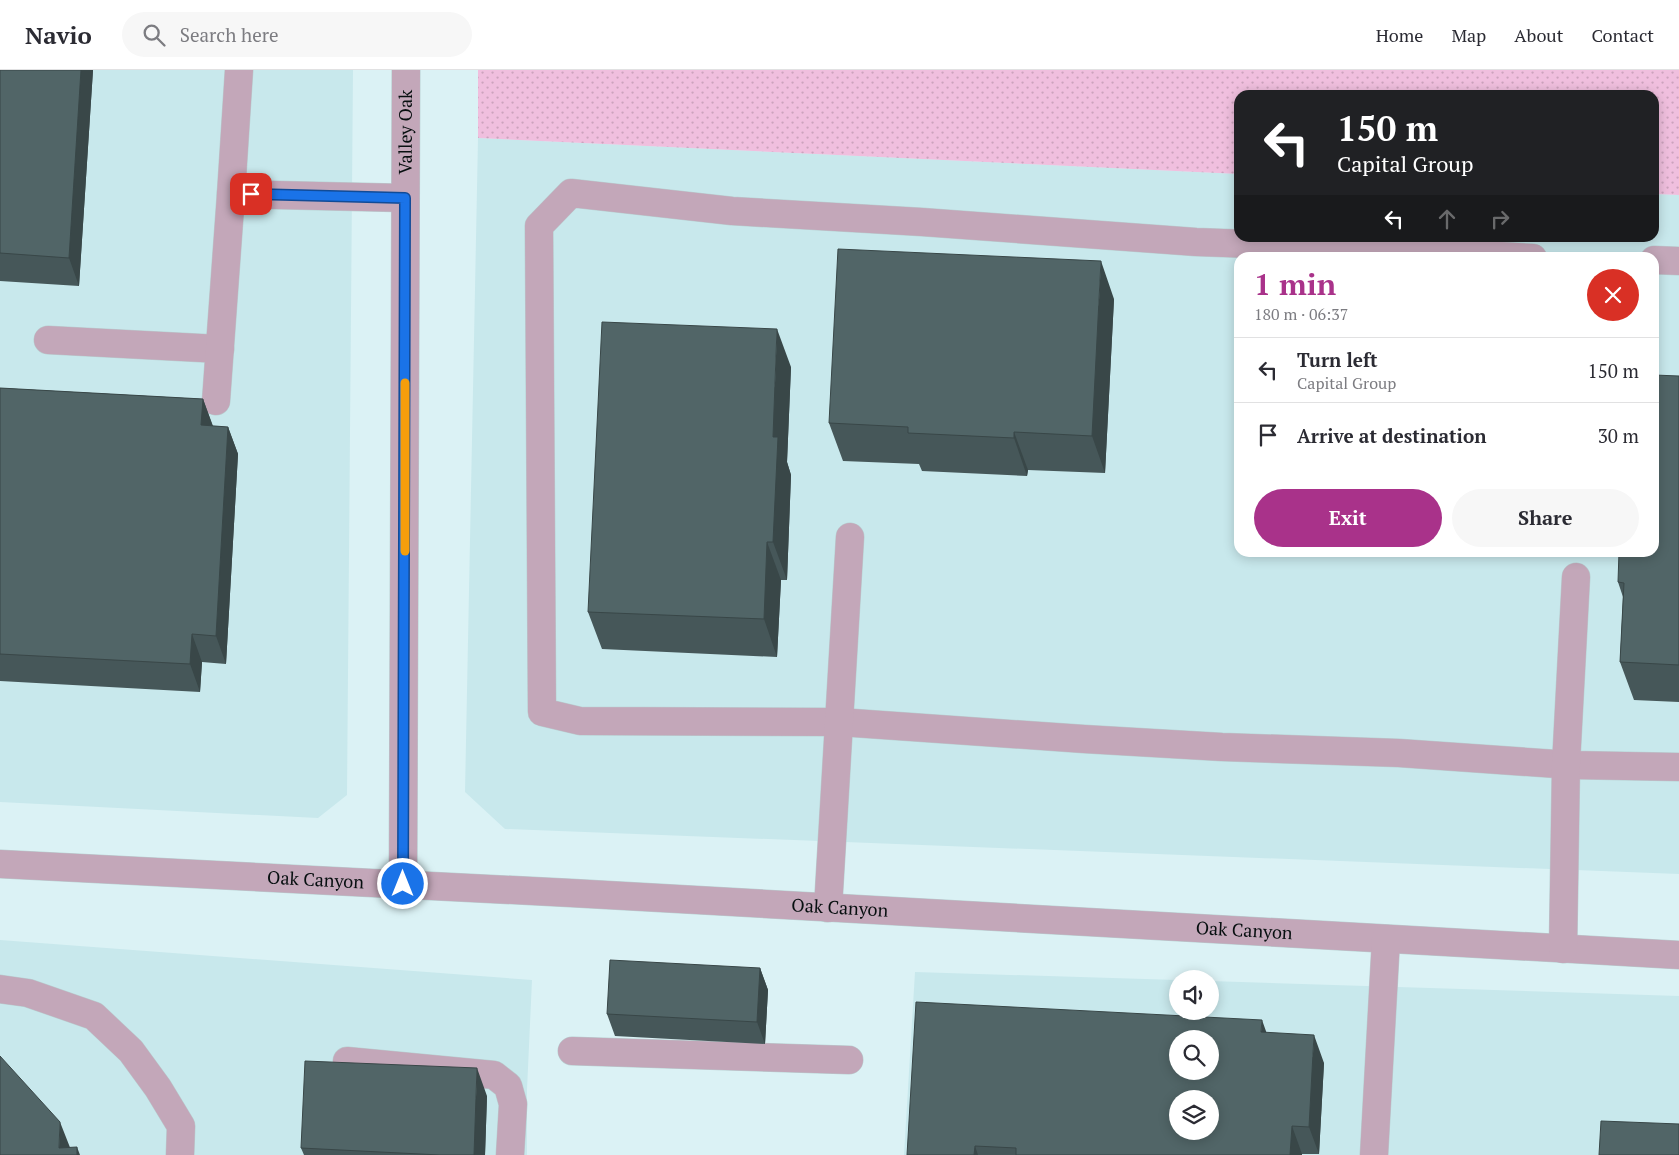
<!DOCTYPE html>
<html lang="en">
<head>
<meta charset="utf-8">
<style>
	:root { --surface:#fff; --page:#f7f7f7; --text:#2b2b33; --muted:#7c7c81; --line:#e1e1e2; --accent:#a9328a }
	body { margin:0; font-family:"PT Serif",serif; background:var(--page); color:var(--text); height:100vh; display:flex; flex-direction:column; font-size:19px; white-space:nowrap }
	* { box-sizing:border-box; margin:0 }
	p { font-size:16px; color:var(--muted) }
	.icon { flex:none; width:28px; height:28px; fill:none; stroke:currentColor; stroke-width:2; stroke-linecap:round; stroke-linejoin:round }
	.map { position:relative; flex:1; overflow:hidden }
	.side { position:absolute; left:1234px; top:182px; width:425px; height:305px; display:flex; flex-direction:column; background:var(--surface); border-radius:15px; box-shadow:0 2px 12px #0003 }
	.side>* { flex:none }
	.top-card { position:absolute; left:1234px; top:20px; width:425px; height:152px; border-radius:15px; box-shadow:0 2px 12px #0003; background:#202124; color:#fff; overflow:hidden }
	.tools { position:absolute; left:1169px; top:900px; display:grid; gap:10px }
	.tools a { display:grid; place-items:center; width:50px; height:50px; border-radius:50%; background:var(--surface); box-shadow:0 2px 12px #0003; font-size:25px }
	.pin { position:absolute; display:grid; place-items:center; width:42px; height:42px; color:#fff; margin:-21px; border-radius:10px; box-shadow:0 2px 8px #0006 }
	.me { position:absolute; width:55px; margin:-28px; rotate:0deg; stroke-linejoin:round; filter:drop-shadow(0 0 4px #0008) }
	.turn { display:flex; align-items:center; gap:18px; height:105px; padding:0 20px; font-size:22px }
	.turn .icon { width:65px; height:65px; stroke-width:2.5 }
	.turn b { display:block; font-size:35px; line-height:42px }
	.lanes { display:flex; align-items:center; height:48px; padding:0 20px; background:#0003; justify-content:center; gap:25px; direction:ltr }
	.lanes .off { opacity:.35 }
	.round { display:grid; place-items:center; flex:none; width:52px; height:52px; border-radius:26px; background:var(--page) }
	.head { display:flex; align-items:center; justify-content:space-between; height:85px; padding:0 20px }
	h1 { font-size:30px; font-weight:700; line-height:38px; color:var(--accent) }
	.action { display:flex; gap:10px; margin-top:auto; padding:10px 20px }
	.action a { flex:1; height:58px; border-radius:30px; background:var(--accent); color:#fff; font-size:20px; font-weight:700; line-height:58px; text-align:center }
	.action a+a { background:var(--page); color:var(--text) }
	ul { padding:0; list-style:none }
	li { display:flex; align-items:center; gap:15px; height:65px; padding:0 20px; border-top:1px solid var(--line) }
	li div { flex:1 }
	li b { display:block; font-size:19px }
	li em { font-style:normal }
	header { display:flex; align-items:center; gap:30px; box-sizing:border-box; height:70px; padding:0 25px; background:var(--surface); border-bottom:1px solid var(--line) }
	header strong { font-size:24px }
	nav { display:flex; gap:28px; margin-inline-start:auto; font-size:18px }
	.search { width:350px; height:45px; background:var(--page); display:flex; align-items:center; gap:12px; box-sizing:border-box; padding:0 18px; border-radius:28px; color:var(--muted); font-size:19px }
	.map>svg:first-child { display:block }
	.built { fill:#c8e8ec; fill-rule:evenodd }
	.green { fill:url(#green-dots) }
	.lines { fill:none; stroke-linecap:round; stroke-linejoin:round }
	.minor-casing { stroke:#b9ced0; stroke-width:29 }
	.minor { stroke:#c3a7b9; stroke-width:28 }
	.wall { fill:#465759 }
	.shaded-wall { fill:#394748 }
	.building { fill:#516567; stroke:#394748; fill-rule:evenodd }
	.route-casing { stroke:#114b97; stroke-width:12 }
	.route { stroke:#1a73e8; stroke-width:9 }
	.slow { stroke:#f59e0b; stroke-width:9 }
	.labels { text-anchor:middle; stroke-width:5; stroke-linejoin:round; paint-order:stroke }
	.street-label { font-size:18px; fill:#070f10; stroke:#f3fdfe }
</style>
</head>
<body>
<header>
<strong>Navio</strong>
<div class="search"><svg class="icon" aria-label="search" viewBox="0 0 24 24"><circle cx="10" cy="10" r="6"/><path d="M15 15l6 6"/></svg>Search here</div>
<nav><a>Home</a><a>Map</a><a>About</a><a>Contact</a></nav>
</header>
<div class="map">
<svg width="1679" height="1085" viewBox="0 0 1679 1085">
	<defs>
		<pattern id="green-dots" width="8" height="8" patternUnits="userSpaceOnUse" patternTransform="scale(1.25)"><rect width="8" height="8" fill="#f0bfde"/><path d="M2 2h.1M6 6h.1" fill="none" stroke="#cca3bd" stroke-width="1.8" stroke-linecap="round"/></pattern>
	</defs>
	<rect width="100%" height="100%" fill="#dbf2f5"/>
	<path class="built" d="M0 0H353L347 725 318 748 0 732Z
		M478 68 1239 104V168H1654V124L1679 125V804L505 759 465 722ZM1239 188H1654V482H1239Z
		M0 870 532 910 527 1020V1085H0Z
		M915 902 1177 910 1178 941H1210V911L1679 926V1085H904ZM1178 969H1210V1001H1178ZM1178 1029H1210V1061H1178Z"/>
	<path class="green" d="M478 0H1679V125L1654 124V25H1239V104L478 68Z"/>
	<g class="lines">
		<defs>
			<g id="minor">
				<path d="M239 0 231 124 405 128"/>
				<path d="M1533 188 1389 179 1196 172 922 152 732 141 571 123 539 156 542 642 580 651 839 652 1084 669 1222 677 1399 683 1571 695 1679 697"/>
				<path d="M1654 190 1679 191"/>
				<path d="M48 270 220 279"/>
				<path d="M216 331 231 124"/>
				<path id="s1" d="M0 794 571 823 1679 885"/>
				<path id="s2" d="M403 814 406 0"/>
				<path d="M828 838 850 467"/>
				<path d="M1563 879 1566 694 1576 507"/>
				<path d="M0 919 28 923 94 946 131 981 158 1018 181 1056 180 1085"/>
				<path d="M572 981 849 990"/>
				<path d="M347 991 494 1005 508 1016 513 1034 510 1085"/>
				<path d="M1374 1085 1386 869"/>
			</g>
		</defs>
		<use href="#minor" class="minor-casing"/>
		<use href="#minor" class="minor"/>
	</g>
	<path class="wall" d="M0 0H93L79 216 0 211Z
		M1114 229 1105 403 1028 400 1027 406 922 401 919 394 843 391 829 353Z
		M791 297 787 392 791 405 787 510H781L777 587 602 579 588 542Z
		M1679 306V632L1634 630 1620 592 1623 527 1618 512Z
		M0 318 203 329 213 356 228 357 238 384 226 594 202 592 200 622 0 611Z
		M760 898 768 920 765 974 615 966 607 944Z
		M1266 963 1324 993 1319 1084H1302V1085H907Z
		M487 1026 485 1085H304L301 1078Z"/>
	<path class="shaded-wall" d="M81 0H93L79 216 69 188Z
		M1101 191 1114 229 1105 403 1092 366Z
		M777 259 791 297 787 392 791 405 787 510 773 472V367Z
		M203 329 213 357 201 355Z
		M228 357 238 384 226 594 216 566Z
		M1014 362 1028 400 1027 406 1014 368Z
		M767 472 781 510 777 587 764 549Z
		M192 564 202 592 200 622 190 594Z
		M760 898 768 920 765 974 757 952Z
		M1262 950 1272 978 1261 962Z
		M1314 965 1324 993 1319 1084 1309 1057Z
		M477 998 487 1026 485 1085H474Z
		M60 1052 71 1080 59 1078Z
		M1292 1056 1302 1084V1085H1290Z
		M975 1076 978 1085H974Z
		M77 1077 80 1085H77Z"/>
	<path class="building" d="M0 0H81L69 188 0 183Z
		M838 179 1101 191 1092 366 1014 362V368L908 363V357L829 353Z
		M602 252 777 259 773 367H778L773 472H767L764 549 588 542Z
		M1654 305 1679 306V595L1620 592 1624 513 1618 512 1619 482H1654Z
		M0 318 203 329 201 355 228 357 216 566 192 564 190 594 0 584Z
		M610 890 760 898 757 952 607 944Z
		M916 932 1262 950 1261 962 1314 965 1309 1057 1292 1056 1290 1085H1016V1078L975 1076 974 1085H907ZM1178 969H1210V1001H1178ZM1178 1029H1210V1061H1178Z
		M0 986 60 1052 59 1078 77 1077V1085H0Z
		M305 991 477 998 474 1085H440L301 1078Z
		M1601 1051 1679 1054V1085H1599Z"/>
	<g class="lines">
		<defs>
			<path id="route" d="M251 124 405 128 403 814"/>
		</defs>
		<use href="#route" class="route-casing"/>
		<use href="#route" class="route"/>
		<path class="slow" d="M405 481V313"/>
	</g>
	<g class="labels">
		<g class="street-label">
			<text dy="6" stroke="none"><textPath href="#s2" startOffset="752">Valley Oak</textPath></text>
			<text dy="6" stroke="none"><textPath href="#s1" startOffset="316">Oak Canyon</textPath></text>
			<text dy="6" stroke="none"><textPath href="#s1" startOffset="841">Oak Canyon</textPath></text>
			<text dy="6" stroke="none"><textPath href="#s1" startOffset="1246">Oak Canyon</textPath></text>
		</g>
	</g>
</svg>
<div class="tools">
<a><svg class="icon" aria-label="sound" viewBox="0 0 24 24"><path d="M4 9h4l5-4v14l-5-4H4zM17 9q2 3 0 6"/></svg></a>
<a><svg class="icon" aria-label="search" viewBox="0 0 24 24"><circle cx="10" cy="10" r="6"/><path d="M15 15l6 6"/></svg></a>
<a><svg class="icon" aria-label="layers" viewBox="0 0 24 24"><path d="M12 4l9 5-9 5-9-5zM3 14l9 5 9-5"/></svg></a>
</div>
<div class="pin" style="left:251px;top:124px;background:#d93025"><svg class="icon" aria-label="arrive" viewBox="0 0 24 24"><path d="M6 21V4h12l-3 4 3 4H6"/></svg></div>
<svg class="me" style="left:403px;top:814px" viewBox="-20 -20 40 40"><circle r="17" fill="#1a73e8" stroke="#fff" stroke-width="3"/><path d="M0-11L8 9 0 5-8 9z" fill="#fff"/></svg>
<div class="top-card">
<div class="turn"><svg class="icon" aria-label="left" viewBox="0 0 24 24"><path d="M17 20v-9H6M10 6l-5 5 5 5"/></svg><div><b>150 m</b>Capital Group</div></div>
<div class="lanes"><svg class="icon" aria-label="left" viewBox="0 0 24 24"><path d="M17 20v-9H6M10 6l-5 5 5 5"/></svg><svg class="icon off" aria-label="ahead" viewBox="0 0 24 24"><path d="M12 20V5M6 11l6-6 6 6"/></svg><svg class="icon off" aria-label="right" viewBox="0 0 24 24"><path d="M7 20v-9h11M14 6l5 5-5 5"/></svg></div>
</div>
<section class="side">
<div class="head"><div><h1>1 min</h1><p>180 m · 06:37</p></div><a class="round" style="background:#d93025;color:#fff"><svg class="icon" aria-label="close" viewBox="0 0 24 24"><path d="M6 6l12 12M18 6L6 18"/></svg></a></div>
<ul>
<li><svg class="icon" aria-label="left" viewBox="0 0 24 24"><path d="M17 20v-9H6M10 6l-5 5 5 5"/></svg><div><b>Turn left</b><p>Capital Group</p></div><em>150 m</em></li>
<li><svg class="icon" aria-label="arrive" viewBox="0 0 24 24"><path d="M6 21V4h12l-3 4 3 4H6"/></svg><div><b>Arrive at destination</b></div><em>30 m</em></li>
</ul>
<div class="action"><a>Exit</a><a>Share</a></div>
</section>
</div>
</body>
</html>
